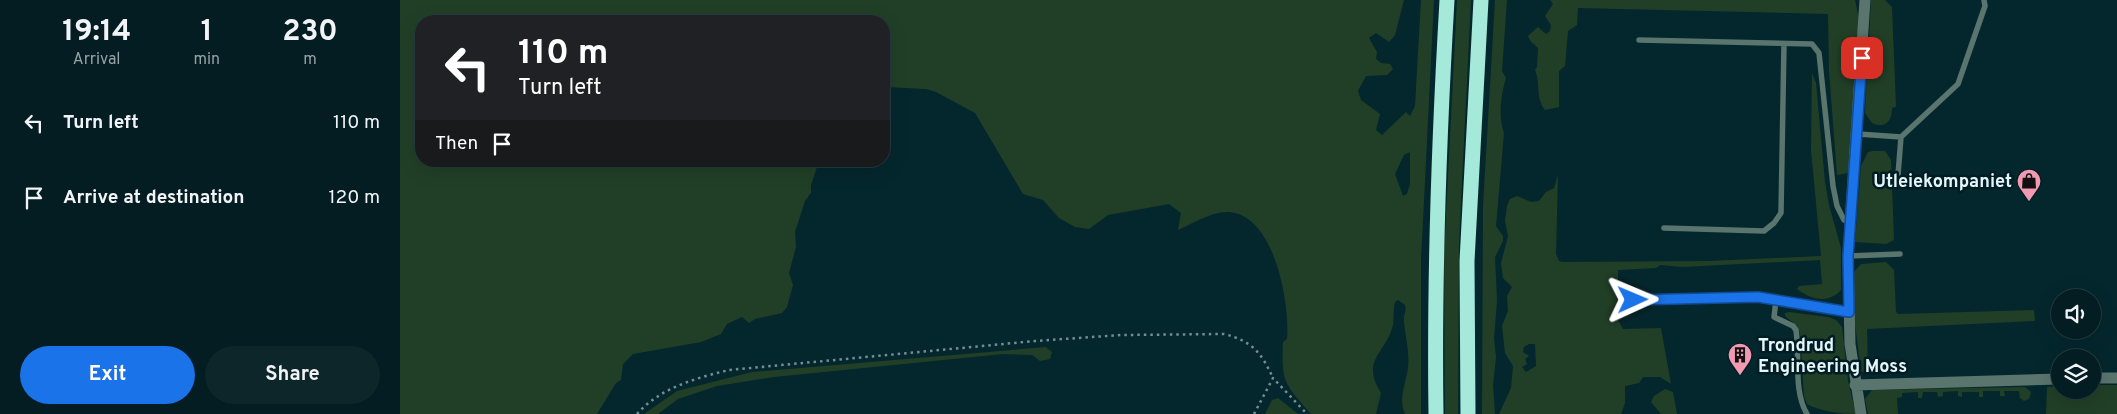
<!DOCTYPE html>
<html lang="en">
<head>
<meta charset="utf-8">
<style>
	:root { --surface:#031d22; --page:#0d262a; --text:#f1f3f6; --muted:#97a2a5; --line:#243b40; --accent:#1a73e8 }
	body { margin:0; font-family:Overpass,sans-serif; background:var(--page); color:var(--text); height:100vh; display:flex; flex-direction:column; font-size:19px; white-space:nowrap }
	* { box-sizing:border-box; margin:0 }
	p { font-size:16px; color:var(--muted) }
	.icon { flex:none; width:28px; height:28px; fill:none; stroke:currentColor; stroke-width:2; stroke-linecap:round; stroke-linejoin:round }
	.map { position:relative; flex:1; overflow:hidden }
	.details { display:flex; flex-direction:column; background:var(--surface); width:400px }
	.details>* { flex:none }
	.guide { position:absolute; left:15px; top:15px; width:475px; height:152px; border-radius:20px; box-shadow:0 5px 20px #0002,0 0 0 1px var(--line); background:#202124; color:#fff; overflow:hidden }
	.buttons { position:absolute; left:1651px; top:289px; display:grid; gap:10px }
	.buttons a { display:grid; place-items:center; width:50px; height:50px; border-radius:50%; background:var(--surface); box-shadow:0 5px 20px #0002,0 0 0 1px var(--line); font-size:25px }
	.pin { position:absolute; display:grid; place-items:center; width:42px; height:42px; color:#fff; margin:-21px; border-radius:10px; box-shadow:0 2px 8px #0006 }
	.me { position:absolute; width:55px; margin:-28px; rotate:89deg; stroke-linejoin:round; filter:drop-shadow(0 0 4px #0008) }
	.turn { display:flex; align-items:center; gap:18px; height:105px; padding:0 20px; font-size:22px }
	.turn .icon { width:65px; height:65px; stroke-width:2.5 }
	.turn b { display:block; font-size:35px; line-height:42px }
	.then { display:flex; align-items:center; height:48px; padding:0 20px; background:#0003; gap:10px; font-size:19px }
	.eta { display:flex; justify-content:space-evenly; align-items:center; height:85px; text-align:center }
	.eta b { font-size:30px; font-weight:700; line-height:35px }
	.cta { display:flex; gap:10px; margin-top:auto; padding:10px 20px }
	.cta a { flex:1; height:58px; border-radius:30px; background:var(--accent); color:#fff; font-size:20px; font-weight:700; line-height:58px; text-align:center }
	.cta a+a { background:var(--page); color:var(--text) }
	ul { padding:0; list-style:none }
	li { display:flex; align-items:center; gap:15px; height:75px; padding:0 20px }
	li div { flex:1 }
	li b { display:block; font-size:19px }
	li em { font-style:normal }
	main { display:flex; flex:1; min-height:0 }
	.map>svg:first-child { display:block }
	.green { fill:#213f27; fill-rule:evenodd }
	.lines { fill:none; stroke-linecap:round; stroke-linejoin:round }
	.path { stroke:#738e93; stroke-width:2.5; stroke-dasharray:2.5 4; stroke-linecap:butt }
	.service { stroke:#5a746e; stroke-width:5.5 }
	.minor { stroke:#5a746e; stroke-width:11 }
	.motorway { stroke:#a5e9db; stroke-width:15 }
	.route-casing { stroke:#114b97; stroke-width:12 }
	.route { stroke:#1a73e8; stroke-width:9 }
	.labels { text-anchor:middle; stroke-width:5; stroke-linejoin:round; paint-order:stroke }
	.poi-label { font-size:18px; font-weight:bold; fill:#e4f6fa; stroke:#001d23; text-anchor:end }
</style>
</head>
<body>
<main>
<section class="details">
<div class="eta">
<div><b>19:14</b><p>Arrival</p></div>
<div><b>1</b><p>min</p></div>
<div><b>230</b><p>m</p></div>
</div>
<ul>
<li><svg class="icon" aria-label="left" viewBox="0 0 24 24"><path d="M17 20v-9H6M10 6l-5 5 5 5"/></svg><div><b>Turn left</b></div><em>110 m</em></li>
<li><svg class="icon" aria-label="arrive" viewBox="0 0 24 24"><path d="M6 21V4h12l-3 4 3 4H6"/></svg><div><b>Arrive at destination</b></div><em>120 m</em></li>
</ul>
<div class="cta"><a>Exit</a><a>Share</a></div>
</section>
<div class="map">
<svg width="1717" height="414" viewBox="0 0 1717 414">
	<rect width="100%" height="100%" fill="#04272d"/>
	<path class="green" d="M0 0H1004L995 35 989 42 976 33 969 38 977 52 976 59 981 63 990 64 993 69 987 75 966 76 958 91 961 100 980 114 976 130 982 135 1006 112 1010 116 1015 106 1021 0H1034L1021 261V414H1005C998 399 1006 383 1008 368 1010 352 1005 336 1004 321 1003 315 1007 311 1005 305L998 300 995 302C993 310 994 318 993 325 986 354 960 359 981 393L976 414H911C885 384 881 383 883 342L887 339C890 304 875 215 829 212 812 211 792 224 778 230L781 213 769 204 708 215 689 229 675 227 659 218 643 200 623 194 575 113 536 92 526 89 484 87V21H21V161H419L411 185V193L405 201 395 232 396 247 389 273 393 285 387 307 382 313 355 319 349 323 342 317 327 324 321 334 301 342 233 354 223 364 221 380 216 383 197 414H0ZM1010 152V184L1007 194 1003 196 995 174 1004 155Z
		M1057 0H1071L1059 242 1058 414H1045L1044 254Z
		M1095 0H1107L1102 71 1106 78C1101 94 1098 116 1104 133L1096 226 1103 236V241L1095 257 1097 301 1094 338 1096 357 1093 385 1095 414H1082L1083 206Z
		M1150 0H1455L1459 19 1449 173 1437 175 1429 71 1428 14 1178 8 1177 25 1168 31 1165 66 1159 71V107L1145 110C1135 97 1141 84 1135 70L1137 67 1138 48 1131 42 1128 36 1138 27 1146 34 1150 31 1151 25 1145 16 1153 4Z
		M1471 0H1485L1492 7 1496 107 1492 108C1492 121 1486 129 1472 123L1465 113Z
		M1412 73 1416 83 1425 182 1429 205 1441 248V290C1429 304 1411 300 1397 289L1399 286 1422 284 1420 260 1282 267 1260 265 1256 268 1218 270V320L1223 329 1261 328 1271 384 1260 377H1243L1239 383 1225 386V403L1221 414H1099L1111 388 1113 366 1105 353 1102 326 1108 311 1107 296 1112 287 1103 278 1101 263 1108 236 1105 221 1107 206 1110 199 1117 196 1131 202 1139 201 1146 192 1154 188 1158 175 1156 254 1159 261 1162 262 1309 261 1421 256 1411 150ZM1129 344H1135L1136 366 1126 372 1122 367 1127 364 1125 359 1129 356 1123 352 1124 347Z
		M1473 151H1485L1491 160 1494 240 1486 244 1455 242 1461 166 1468 152Z
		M1486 262 1494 270 1496 312 1498 314 1634 310 1635 321 1467 329 1468 370 1463 372 1461 371 1454 316V272L1461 264Z
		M1389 312 1428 317 1436 320 1442 327 1448 381 1456 414C1442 414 1419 411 1407 404L1404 396 1400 333 1397 326 1385 316V313Z
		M646 347 652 352 650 359 640 361 632 355 603 354 374 377 317 386 278 399 258 414H244L277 391 352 372Z
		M1693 385H1717V414H1646L1647 387 1660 386V390H1692Z
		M1625 387 1631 392 1629 399 1624 401 1620 398 1619 391H1604L1605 396H1600V391H1583V397H1579V392H1562V397L1558 396V391L1543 392V396L1538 397 1537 392H1523L1522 398H1518V392L1502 393V397L1497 398 1498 414H1468L1465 399 1472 390Z
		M1265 389 1273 392 1277 414H1261L1251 402 1254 396Z
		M878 398 898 414H865L872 400Z"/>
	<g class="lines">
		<path class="path" d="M237 414C260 388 296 378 329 370L635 341 721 335 824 334C852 341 861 352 873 378
			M854 414 873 378 907 414"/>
		<path class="service" d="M1239 40 1412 44 1419 53 1433 186 1437 206 1444 220 1451 223
			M1458 134 1501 137
			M1498 175 1501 137 1558 84 1585 6 1584 0
			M1264 228 1364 231 1374 223 1381 213 1384 44
			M1448 256 1500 254
			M1233 300 1358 297 1449 312
			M1376 300 1374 317 1393 326 1396 330C1400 356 1393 391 1407 414"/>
		<path class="minor" d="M1692 378H1717
			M1455 385 1660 379
			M1461 414 1450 344 1448 256 1465 0"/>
		<path class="motorway" d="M1036 414C1034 276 1039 138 1047 0
			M1068 414 1067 261 1081 0"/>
	</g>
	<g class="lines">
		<defs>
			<path id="route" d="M1233 300 1358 297 1449 312 1448 256 1462 58"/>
		</defs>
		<use href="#route" class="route-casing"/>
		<use href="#route" class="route"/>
	</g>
	<defs>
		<symbol id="shop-pin" viewBox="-11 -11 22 30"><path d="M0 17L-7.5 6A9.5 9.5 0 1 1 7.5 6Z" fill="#f19ab2" stroke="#001d23"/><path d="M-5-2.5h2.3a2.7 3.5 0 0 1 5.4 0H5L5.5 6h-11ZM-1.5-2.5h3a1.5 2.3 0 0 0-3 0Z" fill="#111"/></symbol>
		<symbol id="building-pin" viewBox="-11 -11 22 30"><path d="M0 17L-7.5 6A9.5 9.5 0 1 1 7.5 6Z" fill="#f19ab2" stroke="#001d23"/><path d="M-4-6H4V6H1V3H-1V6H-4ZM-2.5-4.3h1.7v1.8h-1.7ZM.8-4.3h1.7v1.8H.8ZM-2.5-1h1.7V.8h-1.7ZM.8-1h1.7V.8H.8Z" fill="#111"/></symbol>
	</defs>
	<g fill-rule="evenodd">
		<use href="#shop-pin" x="1615" y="167" width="28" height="38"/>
		<use href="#building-pin" x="1326" y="341" width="28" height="38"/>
	</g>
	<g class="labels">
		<g class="poi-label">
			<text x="1612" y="187">Utleiekompaniet</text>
			<text x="1358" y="351" text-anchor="start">Trondrud<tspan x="1358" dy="21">Engineering Moss</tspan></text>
		</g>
	</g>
</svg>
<div class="buttons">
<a><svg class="icon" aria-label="sound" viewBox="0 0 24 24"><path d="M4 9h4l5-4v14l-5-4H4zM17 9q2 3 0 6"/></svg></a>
<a><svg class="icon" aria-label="layers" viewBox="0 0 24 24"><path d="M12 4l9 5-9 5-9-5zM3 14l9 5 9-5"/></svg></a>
</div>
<div class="pin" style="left:1462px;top:58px;background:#d93025"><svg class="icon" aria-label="arrive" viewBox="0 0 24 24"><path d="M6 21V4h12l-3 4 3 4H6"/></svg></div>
<svg class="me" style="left:1233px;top:300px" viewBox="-20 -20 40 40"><path d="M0-17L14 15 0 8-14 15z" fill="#1a73e8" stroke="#fff" stroke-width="4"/></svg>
<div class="guide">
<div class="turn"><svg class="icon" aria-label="left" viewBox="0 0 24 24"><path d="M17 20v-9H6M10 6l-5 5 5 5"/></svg><div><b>110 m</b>Turn left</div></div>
<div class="then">Then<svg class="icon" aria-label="arrive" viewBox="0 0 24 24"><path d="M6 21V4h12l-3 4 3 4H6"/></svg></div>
</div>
</div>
</main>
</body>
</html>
